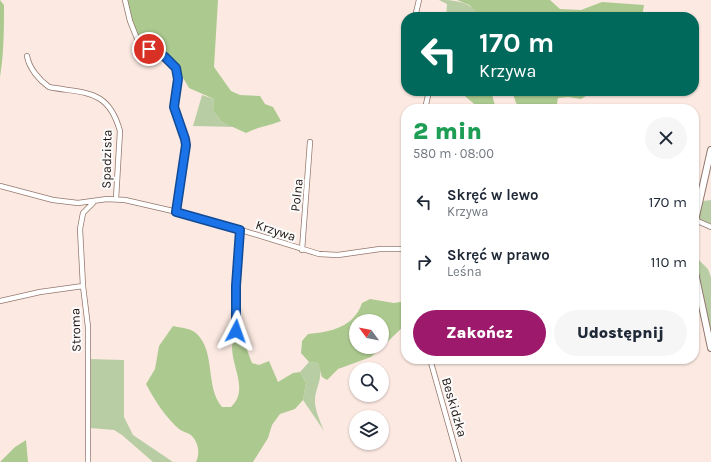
<!DOCTYPE html>
<html lang="pl">
<head>
<meta charset="utf-8">
<style>
	:root { --surface:#fff; --page:#f6f6f7; --text:#1f2937; --muted:#747a83; --accent:#9c196c }
	body { margin:0; font-family:Karla,sans-serif; background:var(--page); color:var(--text); height:100vh; display:flex; flex-direction:column; font-size:15px; white-space:nowrap }
	* { box-sizing:border-box; margin:0 }
	p { font-size:13px; color:var(--muted) }
	.icon { flex:none; width:22px; height:22px; fill:none; stroke:currentColor; stroke-width:2; stroke-linecap:round; stroke-linejoin:round }
	.map { position:relative; flex:1; overflow:hidden }
	.side { position:absolute; left:401px; top:104px; width:298px; height:260px; display:flex; flex-direction:column; background:var(--surface); border-radius:16px; box-shadow:0 1px 3px #0004 }
	.side>* { flex:none }
	.hud { position:absolute; left:401px; top:12px; width:298px; height:84px; border-radius:16px; box-shadow:0 1px 3px #0004; background:#00695c; color:#fff; overflow:hidden }
	.needle { width:26px; rotate:302deg }
	.buttons { position:absolute; left:349px; top:314px; display:grid; gap:8px }
	.buttons a { display:grid; place-items:center; width:40px; height:40px; border-radius:50%; background:var(--surface); box-shadow:0 1px 3px #0004; font-size:20px }
	.pin { position:absolute; display:grid; place-items:center; width:34px; height:34px; color:#fff; margin:-17px; border:2px solid #fff; border-radius:50%; box-shadow:0 1px 4px #0007 }
	.me { position:absolute; width:44px; margin:-22px; rotate:4deg; stroke-linejoin:round; filter:drop-shadow(0 0 3px #0008) }
	.turn { display:flex; align-items:center; gap:14px; height:84px; padding:0 12px; font-size:18px }
	.turn .icon { width:52px; height:52px; stroke-width:2.5 }
	.turn b { display:block; font-size:28px; line-height:34px }
	.round { display:grid; place-items:center; flex:none; width:42px; height:42px; border-radius:21px; background:var(--page) }
	.summary { display:flex; align-items:center; justify-content:space-between; height:68px; padding:0 12px }
	h1 { font-size:24px; font-weight:800; line-height:30px; color:#1e9e55 }
	.button { display:flex; gap:8px; margin-top:auto; padding:8px 12px }
	.button a { flex:1; height:46px; border-radius:24px; background:var(--accent); color:#fff; font-size:16px; font-weight:800; line-height:46px; text-align:center }
	.button a+a { background:var(--page); color:var(--text) }
	ul { padding:0; list-style:none }
	li { display:flex; align-items:center; gap:12px; height:60px; padding:0 12px }
	li div { flex:1 }
	li b { display:block; font-size:15px }
	li em { font-style:normal }
	.map>svg:first-child { display:block }
	.green { fill:#b9cda5 }
	.forest { fill:#acc98f }
	.lines { fill:none; stroke-linecap:round; stroke-linejoin:round }
	.street-casing { stroke:#93786d; stroke-width:6 }
	.secondary-casing { stroke:#93786d; stroke-width:8 }
	.street { stroke:#fff; stroke-width:4.5 }
	.secondary { stroke:#fff; stroke-width:6 }
	.route-casing { stroke:#114b97; stroke-width:10 }
	.route { stroke:#1a73e8; stroke-width:7 }
	.labels { text-anchor:middle; stroke-width:4; stroke-linejoin:round; paint-order:stroke }
	.street-label { font-size:13px; fill:#1f1510; stroke:#fbfbfb }
</style>
</head>
<body>
<div class="map">
<svg width="711" height="462" viewBox="0 0 711 462">
	<rect width="100%" height="100%" fill="#fceae2"/>
	<path class="green" d="M439 0C455 0 465 1 478 12L474 17H446L447 4Z
		M202 95 214 99 213 111 222 122 235 127 193 126Z
		M711 200V224L698 219 703 201Z
		M695 256 708 269 711 277V336Z
		M89 359 124 360V417L133 435 173 462H153L122 435 114 430 90 428Z
		M309 362 318 363C325 378 314 388 315 403 316 413 321 423 324 431L303 400 306 383 300 372Z"/>
	<path class="forest" d="M0 0 4 5C4 29 4 53 0 77Z
		M126 0H218L214 67 231 91 240 95 260 96 265 104 273 107 281 121C269 126 257 127 246 133L222 122 213 111 214 99 189 88 173 61 167 56 141 42 133 24Z
		M457 0H550L560 9 581 10 602 2 644 5 642 17H474L477 12 469 5Z
		M459 91H491L496 109H480Z
		M512 91H585L586 96 581 99 568 97 558 98 556 109H523L516 103Z
		M370 299 394 303 406 301V324L382 347V321H356V347H382L371 357 338 369 327 380 322 377 318 363 309 362 301 353 302 341 308 334C331 332 354 327 362 303Z
		M173 326C181 328 191 328 197 334 216 353 205 387 222 407H231C252 388 225 359 234 338L242 337 252 363 259 365 269 361 278 382 293 373 300 372 306 383 303 400 295 409 280 414 272 425 268 438 253 462H196C200 454 199 444 192 436 189 433 183 432 179 429 165 417 154 399 146 384L155 369 159 346Z
		M26 440 28 462H0L15 447Z"/>
	<g class="lines">
		<defs>
			<path id="street" d="M125 0 130 21 138 41 145 47 165 57 176 68 177 79 174 107 185 139 186 145 176 212
				M415 17 419 0
				M27 56C29 68 39 80 49 87 85 94 108 88 120 131L116 199
				M425 109 429 91
				M0 186 53 200 78 203 107 199 125 200 199 217 319 254 338 255 380 249H406
				M695 220 711 227
				M302 250 310 142
				M0 301 40 292 83 286
				M236 331V286L240 230
				M430 359 459 462
				M88 462V327L83 286 80 229 83 213 93 203"/>
			<path id="secondary" d="M694 225 711 150
				M694 268 711 348"/>
		</defs>
		<use href="#street" class="street-casing"/>
		<use href="#secondary" class="secondary-casing"/>
		<use href="#street" class="street"/>
		<use href="#secondary" class="secondary"/>
	</g>
	<g class="lines">
		<defs>
			<path id="route" d="M149 49 165 57 176 68 178 79 174 107 185 139 186 145 176 212 240 230 236 286V331"/>
		</defs>
		<use href="#route" class="route-casing"/>
		<use href="#route" class="route"/>
	</g>
	<g class="labels">
		<g class="street-label">
			<text transform="translate(106 159) rotate(-89)" y="5">Spadzista</text>
			<text transform="translate(296 195) rotate(-84)" y="5">Polna</text>
			<text transform="translate(276 230) rotate(18)" y="5">Krzywa</text>
			<text transform="translate(75 330) rotate(-92)" y="5">Stroma</text>
			<text transform="translate(455 407) rotate(74)" y="5">Beskidzka</text>
		</g>
	</g>
</svg>
<div class="buttons">
<a><svg class="needle" viewBox="-14 -14 28 28"><path d="M0-13l5 13h-10z" fill="#e53935"/><path d="M0 13l5-13h-10z" fill="#747a83"/></svg></a>
<a><svg class="icon" aria-label="search" viewBox="0 0 24 24"><circle cx="10" cy="10" r="6"/><path d="M15 15l6 6"/></svg></a>
<a><svg class="icon" aria-label="layers" viewBox="0 0 24 24"><path d="M12 4l9 5-9 5-9-5zM3 14l9 5 9-5"/></svg></a>
</div>
<div class="pin" style="left:149px;top:49px;background:#d93025"><svg class="icon" aria-label="arrive" viewBox="0 0 24 24"><path d="M6 21V4h12l-3 4 3 4H6"/></svg></div>
<svg class="me" style="left:236px;top:331px" viewBox="-20 -20 40 40"><path d="M0-17L14 15 0 8-14 15z" fill="#1a73e8" stroke="#fff" stroke-width="4"/></svg>
<div class="hud">
<div class="turn"><svg class="icon" aria-label="left" viewBox="0 0 24 24"><path d="M17 20v-9H6M10 6l-5 5 5 5"/></svg><div><b>170 m</b>Krzywa</div></div>
</div>
<section class="side">
<div class="summary"><div><h1>2 min</h1><p>580 m · 08:00</p></div><a class="round"><svg class="icon" aria-label="close" viewBox="0 0 24 24"><path d="M6 6l12 12M18 6L6 18"/></svg></a></div>
<ul>
<li><svg class="icon" aria-label="left" viewBox="0 0 24 24"><path d="M17 20v-9H6M10 6l-5 5 5 5"/></svg><div><b>Skręć w lewo</b><p>Krzywa</p></div><em>170 m</em></li>
<li><svg class="icon" aria-label="right" viewBox="0 0 24 24"><path d="M7 20v-9h11M14 6l5 5-5 5"/></svg><div><b>Skręć w prawo</b><p>Leśna</p></div><em>110 m</em></li>
</ul>
<div class="button"><a>Zakończ</a><a>Udostępnij</a></div>
</section>
</div>
</body>
</html>
